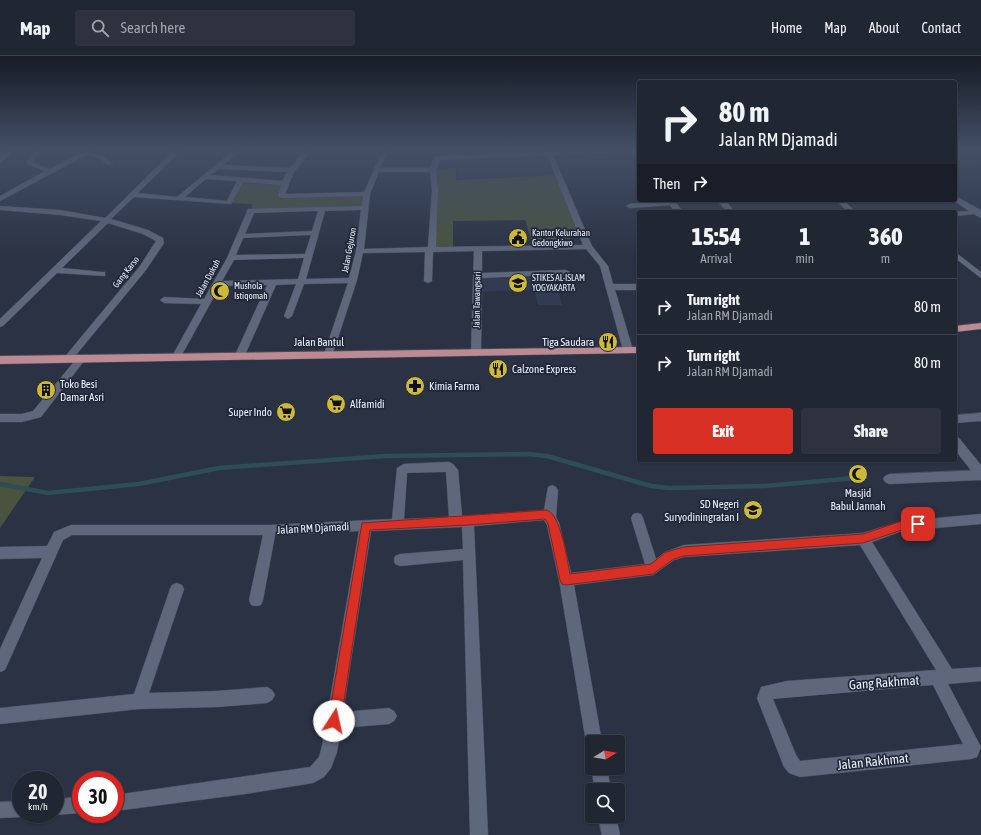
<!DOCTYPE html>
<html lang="en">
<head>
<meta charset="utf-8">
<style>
	:root { --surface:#202632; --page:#2d323e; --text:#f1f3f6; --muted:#a2a5ac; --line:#3d434d; --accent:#d93025 }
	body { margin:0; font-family:"Asap Condensed",sans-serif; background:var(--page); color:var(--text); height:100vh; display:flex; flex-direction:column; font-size:15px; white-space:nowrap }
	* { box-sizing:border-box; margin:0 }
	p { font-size:13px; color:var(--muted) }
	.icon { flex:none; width:22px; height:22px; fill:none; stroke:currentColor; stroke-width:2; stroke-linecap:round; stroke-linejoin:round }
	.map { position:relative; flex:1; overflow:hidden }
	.sheet { position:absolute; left:637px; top:154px; width:320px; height:252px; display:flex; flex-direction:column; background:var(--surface); border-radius:4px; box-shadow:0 1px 3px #0004,0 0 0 1px var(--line) }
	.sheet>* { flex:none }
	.top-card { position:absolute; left:637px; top:24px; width:320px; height:122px; border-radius:4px; box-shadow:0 1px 3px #0004,0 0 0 1px var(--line); background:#202632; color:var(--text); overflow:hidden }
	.needle { width:26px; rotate:79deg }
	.fabs { position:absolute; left:585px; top:679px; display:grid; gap:8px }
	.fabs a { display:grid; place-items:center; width:40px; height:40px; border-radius:4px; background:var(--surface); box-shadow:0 1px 3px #0004,0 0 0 1px var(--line); font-size:20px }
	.speed { position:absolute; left:12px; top:715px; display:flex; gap:8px; font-size:20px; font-weight:700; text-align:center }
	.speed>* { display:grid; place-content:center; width:52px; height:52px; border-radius:50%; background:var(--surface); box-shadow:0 1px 3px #0004,0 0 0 1px var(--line); line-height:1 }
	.speed small { font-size:10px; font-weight:400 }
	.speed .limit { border:6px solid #d22; background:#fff; color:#111 }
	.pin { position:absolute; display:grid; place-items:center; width:34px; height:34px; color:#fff; margin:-17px; border-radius:8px; box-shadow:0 2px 6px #0006 }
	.me { position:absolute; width:44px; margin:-22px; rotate:10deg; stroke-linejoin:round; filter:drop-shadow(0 0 3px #0008) }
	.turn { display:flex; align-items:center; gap:14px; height:84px; padding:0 16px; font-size:18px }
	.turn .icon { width:52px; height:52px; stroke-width:2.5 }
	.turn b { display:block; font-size:28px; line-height:34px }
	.then { display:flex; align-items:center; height:38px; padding:0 16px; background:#0003; gap:8px; font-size:15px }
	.eta { display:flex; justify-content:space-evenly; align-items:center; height:68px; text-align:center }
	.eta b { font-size:24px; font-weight:800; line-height:28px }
	.button { display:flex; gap:8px; margin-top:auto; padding:8px 16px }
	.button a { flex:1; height:46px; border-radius:4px; background:var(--accent); color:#fff; font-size:16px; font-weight:800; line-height:46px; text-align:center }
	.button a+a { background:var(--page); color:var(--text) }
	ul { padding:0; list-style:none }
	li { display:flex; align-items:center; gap:12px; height:56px; padding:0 16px; border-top:1px solid var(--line) }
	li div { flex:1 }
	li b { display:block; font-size:15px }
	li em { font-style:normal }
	header { display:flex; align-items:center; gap:24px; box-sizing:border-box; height:56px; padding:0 20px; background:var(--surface); border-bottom:1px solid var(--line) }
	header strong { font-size:19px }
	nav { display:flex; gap:22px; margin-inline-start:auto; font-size:14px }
	.search { width:280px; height:36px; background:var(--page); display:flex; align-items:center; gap:10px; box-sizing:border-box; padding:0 14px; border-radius:4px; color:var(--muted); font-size:15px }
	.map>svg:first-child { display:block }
	.built { fill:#313c52 }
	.green { fill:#49533e }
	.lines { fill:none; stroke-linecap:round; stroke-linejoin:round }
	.stream { stroke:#2d4e57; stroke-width:4.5 }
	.street-casing { stroke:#474d5c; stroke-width:1 }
	.secondary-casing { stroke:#474d5c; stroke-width:1 }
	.primary-casing { stroke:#474d5c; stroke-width:1 }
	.street { fill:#5e677b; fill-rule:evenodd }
	.secondary { fill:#5e677b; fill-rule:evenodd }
	.primary { fill:#bb8a92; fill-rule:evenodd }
	.route { fill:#d93025; stroke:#8d1f18 }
	.labels { text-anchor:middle; stroke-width:3.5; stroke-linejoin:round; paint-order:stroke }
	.far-poi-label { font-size:9px; fill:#edf2fe; stroke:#202839; text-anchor:start }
	.far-street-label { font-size:9px; fill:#edf2fe; stroke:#202839 }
	.street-label { font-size:11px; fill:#edf2fe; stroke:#202839 }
	.poi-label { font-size:11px; fill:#edf2fe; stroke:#202839; text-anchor:start }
	.near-street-label { font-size:13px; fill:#edf2fe; stroke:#202839 }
</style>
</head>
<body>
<header>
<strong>Map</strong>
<div class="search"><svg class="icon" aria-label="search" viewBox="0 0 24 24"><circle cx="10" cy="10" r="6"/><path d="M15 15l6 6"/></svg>Search here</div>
<nav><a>Home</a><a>Map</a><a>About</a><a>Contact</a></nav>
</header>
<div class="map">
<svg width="981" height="779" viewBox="0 0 981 779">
	<rect width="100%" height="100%" fill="#2a3243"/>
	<path class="built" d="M547 99 556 119 457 123V102Z
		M554 217 562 249H538L534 234 479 236 478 221Z"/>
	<path class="green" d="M456 112V124L556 119 580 180 570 181 572 188 533 189 525 164 453 165V192H434L436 113Z
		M241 127 285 129 282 135 288 141 363 140 362 151 252 154V148L230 147Z
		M0 420 35 421 0 472Z"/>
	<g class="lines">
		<path class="stream" d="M0 428 48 437 139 428 219 412 386 400 529 398 547 400 651 430 669 432 765 430 866 421"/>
		<defs>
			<path id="street" d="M32 94H38L33 107 50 113 83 96 95 94 91 97 104 100 113 108 108 109 100 102 86 99 0 145V140L45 115 27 108Z
				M174 94H181L138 137 177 141 234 94H241L223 109 290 112 305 94H312L294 116 285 138 364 136 383 94H389L380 112H430L434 102 437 100 546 96 545 94H635L639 99V105L630 95 553 99 592 190 608 210 613 228H639V234H615L633 294 628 297 623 294 600 210 586 193 482 195V217L566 214 570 216 566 218 482 222 481 297 476 300 471 297 474 195 433 196 432 225 428 227 424 225 425 196 363 197 357 224 332 300 329 301 324 298 348 227 304 228 292 260 288 263 284 260 296 228 276 229 245 299 240 302 235 299 267 229 220 230 179 304H173L171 302 201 248 164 247 160 244 164 241 204 243 227 202 248 153 362 150 363 140 281 142 278 140 281 129 243 126 231 148 134 141 111 163 148 174 163 182 164 187 146 214 71 305H65L63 303 140 210 156 185 143 178 108 167 62 212 102 216H105V220L57 217 3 270 0 271V263L101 165 60 159 0 154V150L60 154 105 162ZM547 99 583 189 436 191 438 134 436 114 440 104ZM219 113 287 116 282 125 210 119ZM379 116H430L432 134 428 191 364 193 370 138ZM206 123 237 125 227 145 185 141ZM361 154 356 195 349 222 306 223 325 155ZM318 155 312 175 245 178 254 157ZM311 179 305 198 236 199 243 182ZM304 202 298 223 222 225 234 204Z
				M9 95 11 96V98L0 107V97Z
				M955 140 981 154V162L974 158 955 160 954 156 969 155 953 144H955Z
				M674 144 683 156H675L670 149 630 152 626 150 630 148Z
				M836 144H843L856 156H848Z
				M955 196 981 216V222L955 202Z
				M81 300 86 303 84 305 41 361 22 366H0V358H22L33 355 78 301Z
				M981 357V365L955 367V359Z
				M449 406 453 408 458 414 462 460 544 454 548 431 552 429 556 431 558 434 556 461 559 467 571 517 645 508 631 462 633 458 637 457 641 458 643 462 656 503 665 496 684 489 863 477 902 465 981 458V468L902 475 872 486 952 613 981 611V625L948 628 981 691 977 701 971 703 800 721 789 717 784 711 757 642 761 631 787 625 936 614 860 489 684 501 674 504 653 519 574 529 602 686H592V693L588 692 586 686 559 524 547 469 544 464 474 470 488 779H470L463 504 400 510 395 508 394 504 395 500 400 498 463 493 462 471 371 475 343 656 389 652 394 655 397 660 394 665 389 668 341 672 337 696 331 712 324 721 313 727 245 738 115 755V739L310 711 319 701 322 690 359 475 275 479 263 544 261 549 256 550 251 549 249 544 263 479H72L63 484 5 614 0 616V593L42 502 0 503V491L47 490 54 476 71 469H270L392 463 397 412 404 408ZM446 416 449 461 404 463 407 417ZM933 629 963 688 800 705 796 699 773 643Z
				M981 414V424L889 428 885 426 883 423 885 420 889 418Z
				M177 527 182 529 184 533 149 637 217 635 267 631 272 634 275 639 272 644 267 647 217 651 139 653 0 668V652L134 638 170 533 172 529Z
				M592 709V712H607L611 734H595L591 712Z
				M81 741V757L55 759 51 758H55V743Z
				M21 745V758L27 759 21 761 0 762V746Z
				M598 760H616L620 779H602Z"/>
			<path id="secondary" d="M717 144H725L735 156H727Z
				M955 380 959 382 981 409V423L977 422 955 394Z"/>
			<path id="primary" d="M981 267V273L955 276V270Z
				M639 291V297L0 308V300Z"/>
		</defs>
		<use href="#street" class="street-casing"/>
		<use href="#secondary" class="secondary-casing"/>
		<use href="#primary" class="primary-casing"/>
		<use href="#street" class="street"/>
		<use href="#secondary" class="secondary"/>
		<use href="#primary" class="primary"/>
	</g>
	<linearGradient id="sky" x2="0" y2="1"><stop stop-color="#171c25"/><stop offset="0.46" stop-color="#444f66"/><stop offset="1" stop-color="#444f66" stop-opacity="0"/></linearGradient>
	<rect width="981" height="203" fill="url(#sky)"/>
	<path class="route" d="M547 454C561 459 567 504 570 518L651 508 666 496 684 491 863 478 902 465 918 464 923 468 918 473 902 474 863 487 684 500 674 503 653 518 566 529 562 528 560 524 548 468 545 463 468 469 370 474 341 665 339 670 334 671 330 670 328 665 362 467Z"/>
	<defs>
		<symbol id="civic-disc" viewBox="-11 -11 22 22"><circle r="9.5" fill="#cdb938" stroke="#202839"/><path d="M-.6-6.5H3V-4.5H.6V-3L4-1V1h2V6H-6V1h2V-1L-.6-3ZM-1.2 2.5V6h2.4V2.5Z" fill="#111"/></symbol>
		<symbol id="university-disc" viewBox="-11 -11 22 22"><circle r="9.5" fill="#cdb938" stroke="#202839"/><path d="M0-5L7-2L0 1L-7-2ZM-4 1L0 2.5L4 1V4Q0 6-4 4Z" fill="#111"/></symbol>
		<symbol id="mosque-disc" viewBox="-11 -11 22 22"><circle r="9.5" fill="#cdb938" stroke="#202839"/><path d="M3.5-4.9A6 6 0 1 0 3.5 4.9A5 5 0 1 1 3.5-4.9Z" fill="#111"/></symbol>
		<symbol id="restaurant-disc" viewBox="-11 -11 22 22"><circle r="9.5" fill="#cdb938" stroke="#202839"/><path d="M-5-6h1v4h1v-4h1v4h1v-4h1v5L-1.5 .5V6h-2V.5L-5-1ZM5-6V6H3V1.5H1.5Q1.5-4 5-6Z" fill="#111"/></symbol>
		<symbol id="pharmacy-disc" viewBox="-11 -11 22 22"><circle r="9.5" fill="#cdb938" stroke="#202839"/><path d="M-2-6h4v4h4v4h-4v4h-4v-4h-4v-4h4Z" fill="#111"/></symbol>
		<symbol id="building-disc" viewBox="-11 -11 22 22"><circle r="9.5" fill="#cdb938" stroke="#202839"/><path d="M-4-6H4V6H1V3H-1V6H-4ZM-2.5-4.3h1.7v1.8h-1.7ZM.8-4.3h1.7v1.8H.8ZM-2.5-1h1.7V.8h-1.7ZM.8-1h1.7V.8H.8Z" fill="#111"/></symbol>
		<symbol id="supermarket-disc" viewBox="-11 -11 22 22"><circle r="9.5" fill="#cdb938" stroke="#202839"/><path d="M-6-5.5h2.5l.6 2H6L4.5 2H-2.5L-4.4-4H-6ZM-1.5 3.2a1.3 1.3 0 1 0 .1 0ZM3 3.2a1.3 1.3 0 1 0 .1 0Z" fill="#111"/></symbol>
		<symbol id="school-disc" viewBox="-11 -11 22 22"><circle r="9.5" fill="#cdb938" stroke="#202839"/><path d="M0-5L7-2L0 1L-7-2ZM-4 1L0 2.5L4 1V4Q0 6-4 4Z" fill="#111"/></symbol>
	</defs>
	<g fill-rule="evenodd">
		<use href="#civic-disc" x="507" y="171" width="22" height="22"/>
		<use href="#university-disc" x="507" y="216" width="22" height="22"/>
		<use href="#mosque-disc" x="209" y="224" width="22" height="22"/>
		<use href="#restaurant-disc" x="597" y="275" width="22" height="22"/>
		<use href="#restaurant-disc" x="487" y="302" width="22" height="22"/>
		<use href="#pharmacy-disc" x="404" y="319" width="22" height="22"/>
		<use href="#building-disc" x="35" y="323" width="22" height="22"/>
		<use href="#supermarket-disc" x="325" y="337" width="22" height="22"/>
		<use href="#supermarket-disc" x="275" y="345" width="22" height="22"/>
		<use href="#mosque-disc" x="847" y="407" width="22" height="22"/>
		<use href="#school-disc" x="742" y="443" width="22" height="22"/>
	</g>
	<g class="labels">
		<g class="far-poi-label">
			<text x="532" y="180">Kantor Kelurahan<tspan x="532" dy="10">Gedongkiwo</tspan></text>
			<text x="532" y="225">STIKES AL-ISLAM<tspan x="532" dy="10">YOGYAKARTA</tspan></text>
			<text x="234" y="233">Mushola<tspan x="234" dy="10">Istiqomah</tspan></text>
		</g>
		<g class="far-street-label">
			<text transform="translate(349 194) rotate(-79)" y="3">Jalan Gejuron</text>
			<text transform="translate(126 216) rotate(-52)" y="3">Gang Karso</text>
			<text transform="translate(208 222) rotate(-61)" y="3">Jalan Dukuh</text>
			<text transform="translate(477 244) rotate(-89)" y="3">Jalan Tawangsari</text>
		</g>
		<g class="street-label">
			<text x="319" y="290">Jalan Bantul</text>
			<text transform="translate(313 472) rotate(-3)" y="4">Jalan RM Djamadi</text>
		</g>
		<g class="poi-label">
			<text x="594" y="290" text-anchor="end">Tiga Saudara</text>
			<text x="512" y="317">Calzone Express</text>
			<text x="60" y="332">Toko Besi<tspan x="60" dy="13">Damar Asri</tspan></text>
			<text x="429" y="334">Kimia Farma</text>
			<text x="350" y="352">Alfamidi</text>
			<text x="272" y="360" text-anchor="end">Super Indo</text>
			<text x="858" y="441" text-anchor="middle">Masjid<tspan x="858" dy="13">Babul Jannah</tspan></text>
			<text x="739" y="452" text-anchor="end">SD Negeri<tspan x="739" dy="13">Suryodiningratan I</tspan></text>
		</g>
		<g class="near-street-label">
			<text transform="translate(884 626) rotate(-4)" y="5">Gang Rakhmat</text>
			<text transform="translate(873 705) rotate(-6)" y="5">Jalan Rakhmat</text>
		</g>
	</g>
</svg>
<div class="fabs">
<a><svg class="needle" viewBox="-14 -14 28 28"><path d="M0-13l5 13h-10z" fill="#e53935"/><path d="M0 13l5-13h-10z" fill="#a2a5ac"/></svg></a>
<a><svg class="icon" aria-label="search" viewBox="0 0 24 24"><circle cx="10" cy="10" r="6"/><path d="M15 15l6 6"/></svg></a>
</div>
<div class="speed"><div>20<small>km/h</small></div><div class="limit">30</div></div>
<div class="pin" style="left:918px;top:468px;background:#d93025"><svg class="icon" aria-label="arrive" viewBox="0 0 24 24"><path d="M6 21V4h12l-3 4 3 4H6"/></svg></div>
<svg class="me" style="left:334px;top:665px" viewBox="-20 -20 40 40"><circle r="19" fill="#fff"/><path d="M0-13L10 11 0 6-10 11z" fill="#d93025"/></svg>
<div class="top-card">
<div class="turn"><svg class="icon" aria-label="right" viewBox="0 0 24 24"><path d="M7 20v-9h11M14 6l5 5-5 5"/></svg><div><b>80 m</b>Jalan RM Djamadi</div></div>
<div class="then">Then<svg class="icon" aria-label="right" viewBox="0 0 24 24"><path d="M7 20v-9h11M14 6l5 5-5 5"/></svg></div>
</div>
<section class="sheet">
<div class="eta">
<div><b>15:54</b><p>Arrival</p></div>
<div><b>1</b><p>min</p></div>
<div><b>360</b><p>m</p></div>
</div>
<ul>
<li><svg class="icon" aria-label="right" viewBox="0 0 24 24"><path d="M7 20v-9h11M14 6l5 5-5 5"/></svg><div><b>Turn right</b><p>Jalan RM Djamadi</p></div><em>80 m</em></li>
<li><svg class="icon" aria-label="right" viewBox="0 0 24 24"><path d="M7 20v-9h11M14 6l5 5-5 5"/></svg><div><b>Turn right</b><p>Jalan RM Djamadi</p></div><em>80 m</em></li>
</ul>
<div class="button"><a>Exit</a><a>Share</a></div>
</section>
</div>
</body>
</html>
